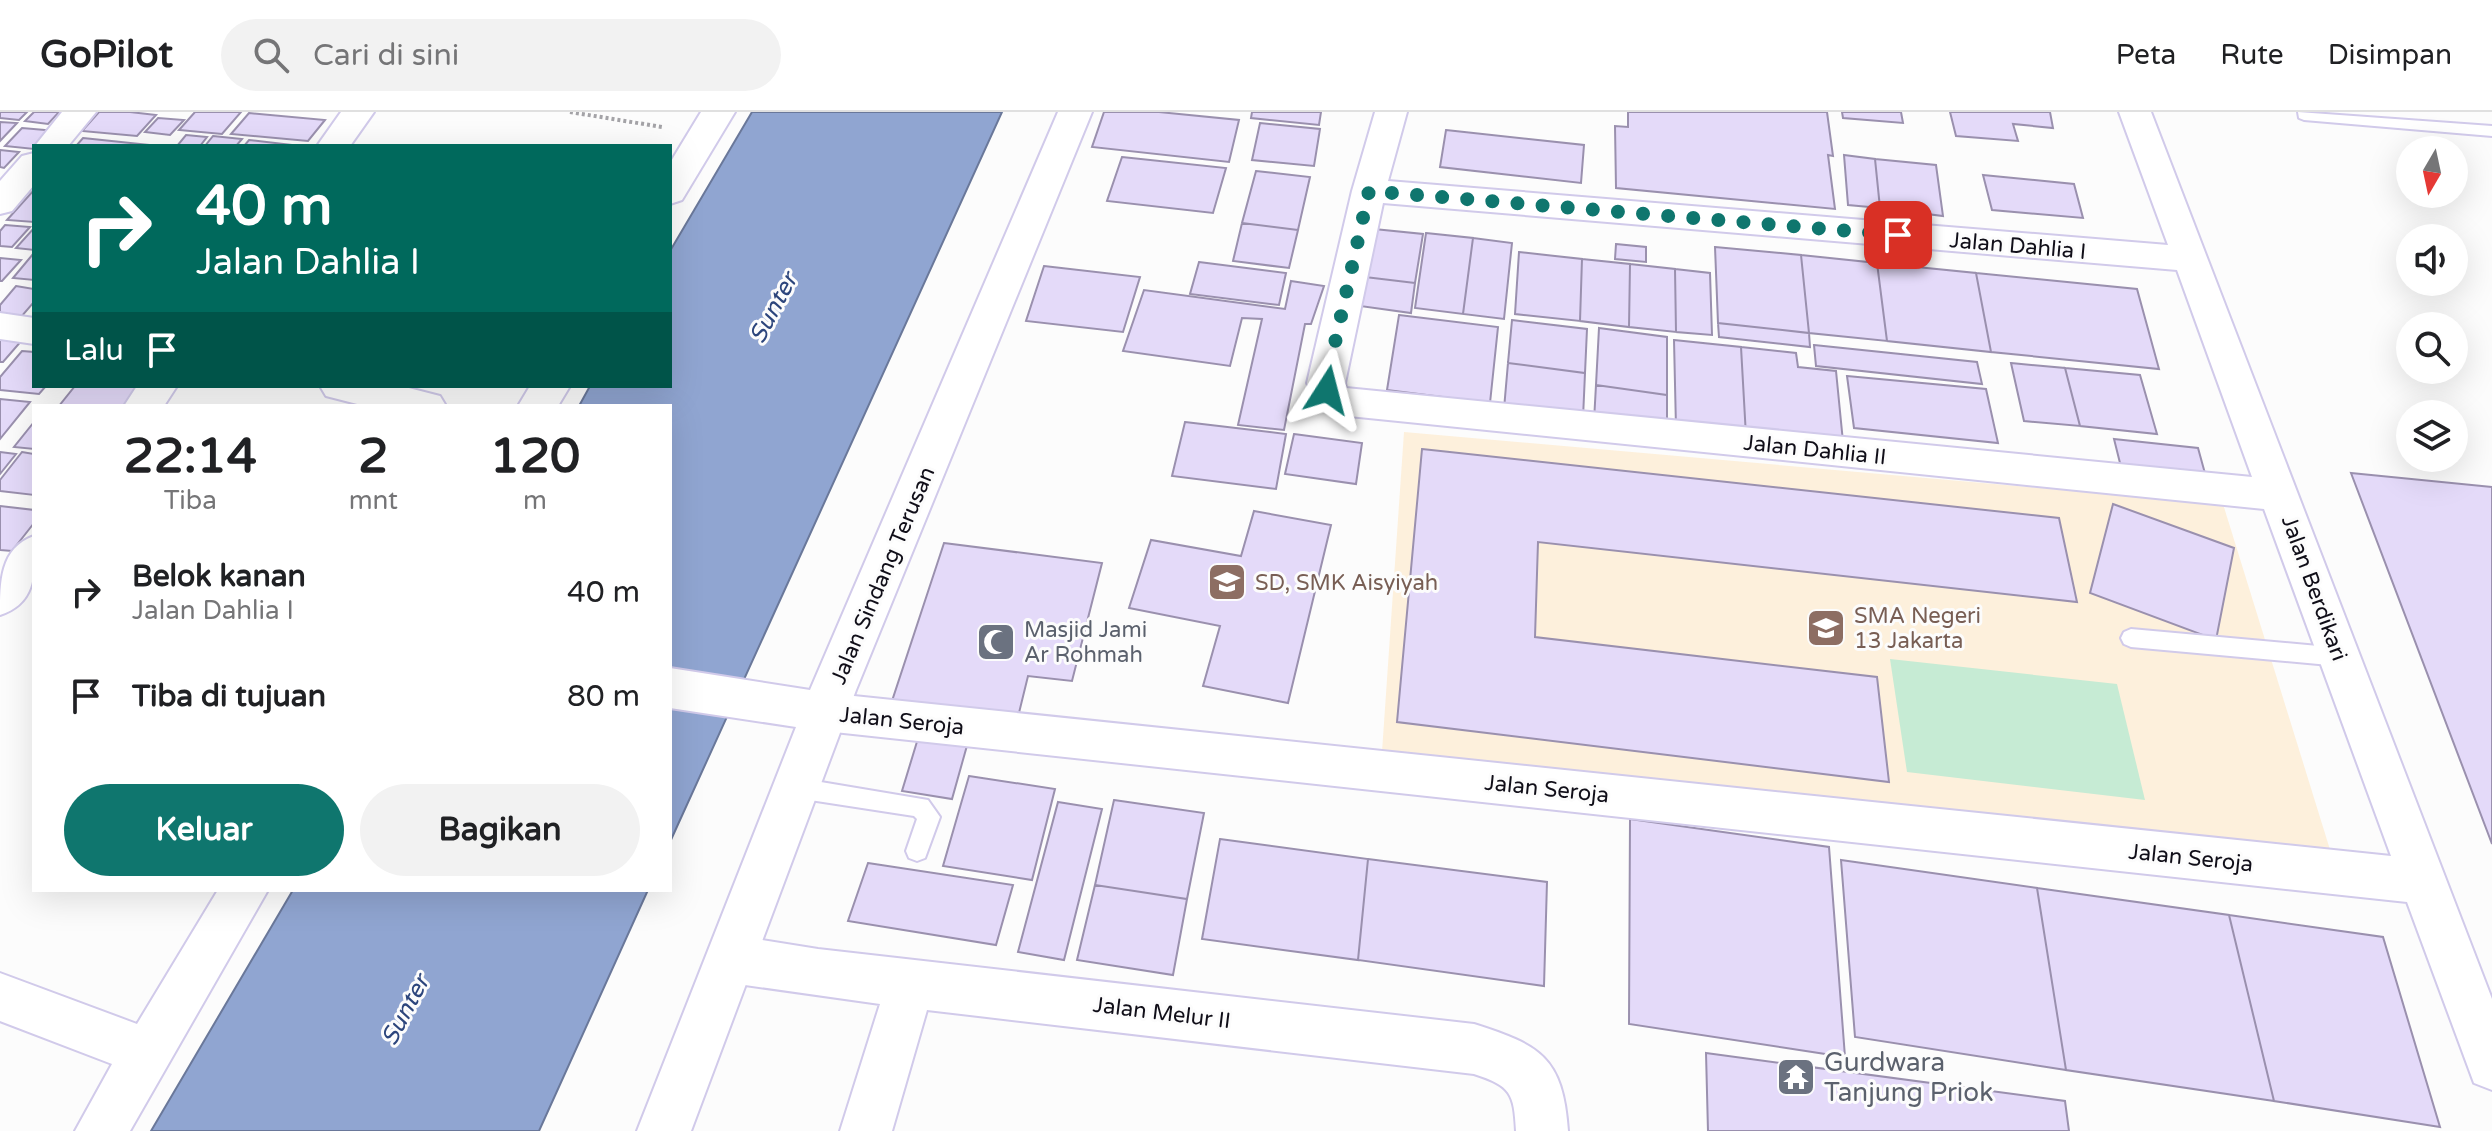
<!DOCTYPE html>
<html lang="id">
<head>
<meta charset="utf-8">
<style>
	:root { --surface:#fff; --page:#f2f2f2; --text:#202124; --muted:#757577; --line:#e0e0e0; --accent:#0f766e }
	body { margin:0; font-family:"Varela Round",sans-serif; background:var(--page); color:var(--text); height:100vh; display:flex; flex-direction:column; font-size:30px; white-space:nowrap }
	* { box-sizing:border-box; margin:0 }
	p { font-size:26px; color:var(--muted) }
	.icon { flex:none; width:44px; height:44px; fill:none; stroke:currentColor; stroke-width:2; stroke-linecap:round; stroke-linejoin:round }
	.map { position:relative; flex:1; overflow:hidden }
	.panel { position:absolute; left:32px; top:292px; width:640px; height:488px; display:flex; flex-direction:column; background:var(--surface); border-radius:0px; box-shadow:0 8px 32px #0002 }
	.panel>* { flex:none }
	.hud { position:absolute; left:32px; top:32px; width:640px; height:244px; border-radius:0px; box-shadow:0 8px 32px #0002; background:#00695c; color:#fff; overflow:hidden }
	.needle { width:52px; rotate:189deg }
	.buttons { position:absolute; left:2396px; top:24px; display:grid; gap:16px }
	.buttons a { display:grid; place-items:center; width:72px; height:72px; border-radius:50%; background:var(--surface); box-shadow:0 8px 32px #0002; font-size:40px }
	.pin { position:absolute; display:grid; place-items:center; width:68px; height:68px; color:#fff; margin:-34px; border-radius:16px; box-shadow:0 4px 12px #0006 }
	.me { position:absolute; width:88px; margin:-44px; rotate:9deg; stroke-linejoin:round; filter:drop-shadow(0 0 6px #0008) }
	.turn { display:flex; align-items:center; gap:28px; height:168px; padding:0 32px; font-size:36px }
	.turn .icon { width:104px; height:104px; stroke-width:2.5 }
	.turn b { display:block; font-size:56px; line-height:68px }
	.then { display:flex; align-items:center; height:76px; padding:0 32px; background:#0003; gap:16px; font-size:30px }
	.eta { display:flex; justify-content:space-evenly; align-items:center; height:136px; text-align:center }
	.eta b { font-size:48px; font-weight:700; line-height:56px }
	.primary-button { display:flex; gap:16px; margin-top:auto; padding:16px 32px }
	.primary-button a { flex:1; height:92px; border-radius:48px; background:var(--accent); color:#fff; font-size:32px; font-weight:700; line-height:92px; text-align:center }
	.primary-button a+a { background:var(--page); color:var(--text) }
	ul { padding:0; list-style:none }
	li { display:flex; align-items:center; gap:24px; height:104px; padding:0 32px }
	li div { flex:1 }
	li b { display:block; font-size:30px }
	li em { font-style:normal }
	header { display:flex; align-items:center; gap:48px; box-sizing:border-box; height:112px; padding:0 40px; background:var(--surface); border-bottom:2px solid var(--line) }
	header strong { font-size:38px }
	nav { display:flex; gap:44px; margin-inline-start:auto; font-size:28px }
	.search { width:560px; height:72px; background:var(--page); display:flex; align-items:center; gap:20px; box-sizing:border-box; padding:0 28px; border-radius:44px; color:var(--muted); font-size:30px }
	.map>svg:first-child { display:block }
	.education { fill:#fdf0dc }
	.green { fill:#c6ebd4 }
	.water { fill:#90a5d1; stroke:#6a789a; stroke-width:2 }
	.building { fill:#e4daf9; stroke:#9a90ae; stroke-width:2 }
	.lines { fill:none; stroke-linecap:round; stroke-linejoin:round }
	.lane-casing { stroke:#d1caea; stroke-width:4 }
	.street-casing { stroke:#d1caea; stroke-width:4 }
	.secondary-casing { stroke:#d1caea; stroke-width:4 }
	.path { stroke:#a4a3a7; stroke-width:4; stroke-dasharray:3 3; stroke-linecap:butt }
	.lane { fill:#fff; fill-rule:evenodd }
	.street { fill:#fff; fill-rule:evenodd }
	.secondary { fill:#fff; fill-rule:evenodd }
	.route { stroke:#0f766e; stroke-width:14; stroke-dasharray:0 25.2 }
	.labels { text-anchor:middle; stroke-width:6; stroke-linejoin:round; paint-order:stroke }
	.street-label { font-size:22px; fill:#100e18; stroke:#fcfcfc }
	.education-label { font-size:22px; fill:#785e54; stroke:#fcfcfc; text-anchor:start }
	.worship-label { font-size:22px; fill:#5b616d; stroke:#fcfcfc; text-anchor:start }
	.water-label { font-size:24px; font-style:italic; fill:#2c457c; stroke:#fcfcfc }
	.near-worship-label { font-size:26px; fill:#5b616d; stroke:#fcfcfc; text-anchor:start }
</style>
</head>
<body>
<header>
<strong>GoPilot</strong>
<div class="search"><svg class="icon" aria-label="search" viewBox="0 0 24 24"><circle cx="10" cy="10" r="6"/><path d="M15 15l6 6"/></svg>Cari di sini</div>
<nav><a>Peta</a><a>Rute</a><a>Disimpan</a></nav>
</header>
<div class="map">
<svg width="2492" height="1019" viewBox="0 0 2492 1019">
	<rect width="100%" height="100%" fill="#fcfcfc"/>
	<path class="education" d="M1404 320 2223 392 2336 757 1382 640Z"/>
	<path class="green" d="M1890 547 2117 572 2145 688 1907 660Z"/>
	<path class="water" d="M752 0H1002L670 730V294H579L590 274H670V139Z
		M293 778H648L539 1019H151Z"/>
	<path class="building" d="M0 0H27L19 8 0 6Z
		M34 0H59L48 12 25 9Z
		M99 0H130L156 3 137 24 82 19Z
		M195 0H241L222 22 179 18Z
		M1104 0H1159L1239 8 1229 50 1092 35Z
		M1252 0H1321L1319 13 1251 6Z
		M1628 0H1827L1833 44 1828 43 1835 97 1616 76 1615 14 1628 15Z
		M1842 0H1901L1903 11 1843 6Z
		M1950 0H2050L2053 16 2013 12 2018 29 1956 24Z
		M249 1 325 8 308 29 231 22Z
		M158 6 184 8 170 23 145 20Z
		M0 10 17 11 0 29Z
		M1260 11 1320 17 1314 54 1252 48Z
		M22 16 57 19 43 34H34V37L5 34Z
		M1446 18 1584 33 1581 71 1440 55Z
		M186 23 207 25 200 34H177Z
		M213 24 242 27 236 34H205Z
		M83 26 159 34H76Z
		M249 28 292 33 244 34Z
		M0 38 19 40 4 56 0 55Z
		M1844 43 1875 47 1880 96 1848 93Z
		M1122 45 1226 56 1213 101 1107 89Z
		M1875 47 1936 53 1943 104 1880 96Z
		M1256 59 1310 65 1298 118 1242 111Z
		M1983 63 2074 72 2083 106 1992 98Z
		M33 79 34 110 7 108Z
		M1242 111 1298 118 1289 156 1233 149Z
		M5 113 30 115 12 135 0 134V119Z
		M34 116V138L16 136Z
		M1374 117 1423 122 1415 171 1365 165Z
		M1426 121 1473 126 1463 202 1415 196Z
		M1473 126 1512 131 1504 207 1463 202Z
		M1616 132 1646 135V150L1615 147Z
		M1715 135 1801 143 1809 221 1718 211Z
		M1519 140 1582 147 1580 209 1515 202Z
		M33 142 34 168 13 166Z
		M1801 143 1877 151 1887 229 1809 221Z
		M0 146 21 148 2 169H0Z
		M1582 147 1630 152 1629 215 1580 209Z
		M1199 150 1286 161 1279 193 1190 182Z
		M1877 151 1976 161 1991 240 1887 229Z
		M1630 152 1675 157 1676 220 1629 215Z
		M1044 154 1140 165 1123 220 1026 209Z
		M1675 157 1710 161 1712 223 1676 220Z
		M1976 161 2137 177 2159 257 1991 240Z
		M1365 165 1415 171 1411 201 1360 194Z
		M1291 169 1324 174 1311 212H1305L1284 318 1238 313 1262 207 1242 206 1230 254 1123 239 1144 178 1285 197Z
		M16 174 34 177V190L15 212 0 210V193Z
		M1399 203 1498 215 1490 291 1387 278Z
		M1512 208 1587 217 1585 261 1508 251Z
		M1718 211 1809 221 1810 235 1719 225Z
		M1599 216 1667 225V283L1596 273Z
		M0 224 23 227 3 250H0Z
		M1674 228 1741 235 1746 324 1676 316Z
		M1814 233 1977 250 1982 272 1816 254Z
		M1741 235 1796 241 1798 255 1836 259 1843 330 1746 324Z
		M22 239 34 240V274H46L39 282 0 278V265Z
		M1508 251 1585 261 1583 306 1504 297Z
		M2011 251 2065 256 2080 314 2024 309Z
		M2065 256 2140 263 2157 322 2080 314Z
		M1847 264 1986 277 1998 331 1854 316Z
		M1596 273 1667 283V318L1594 309Z
		M75 274H140L124 294H59Z
		M0 287 30 290 0 327Z
		M34 310V337L14 335Z
		M1185 310 1286 322 1276 377 1172 364Z
		M1294 322 1362 331 1356 372 1285 362Z
		M2114 327 2198 336 2206 365 2121 355Z
		M1422 337 2059 406 2077 490 1538 430 1535 525 1877 565 1889 670 1397 610Z
		M0 340 16 342 0 362Z
		M22 340 34 342V383L0 379V368Z
		M2351 361 2492 375V732Z
		M2113 392 2234 436 2216 528 2090 481Z
		M0 394 34 398V411L12 439 0 438Z
		M1254 399 1331 413 1288 591 1203 574 1220 514 1129 496 1151 428 1241 444Z
		M944 431 1102 451 1072 569 1028 564 1018 605 892 589Z
		M919 623 968 630 952 687 902 679Z
		M969 664 1055 677 1032 768 943 754Z
		M1114 688 1204 701 1187 787 1095 773Z
		M1058 690 1102 697 1064 848 1018 840Z
		M1630 707 1829 735 1845 945 1629 912Z
		M1220 727 1368 747 1358 848 1202 827Z
		M1368 747 1547 770 1544 874 1358 848Z
		M1841 748 2037 776 2066 958 1855 925Z
		M868 751 1013 773 996 833 848 809Z
		M1095 773 1187 787 1173 863 1077 848Z
		M2037 776 2229 803 2274 989 2066 958Z
		M2229 803 2383 825 2440 1015 2274 989Z
		M1706 941 2065 989 2069 1019H1708Z"/>
	<g class="lines">
		<defs>
			<path id="lane" d="M2298 0 2492 14V24L2304 8 2299 6Z
				M2131 517 2340 536 2347 539 2350 545 2347 551 2340 554 2131 535 2124 532 2121 526 2124 520Z
				M797 666 928 688 940 705 925 746 917 749 909 746 906 739 917 707 914 704 797 686 789 683 786 676 789 669Z"/>
			<path id="street" d="M62 0H96L68 34 34 35Z
				M341 0H374L350 34H317Z
				M1375 0H1407L1388 69 2168 133 2119 0H2151L2492 887V978L2474 971 2407 790 825 619 810 614 803 600 810 586 825 581 2391 744 2264 397 1339 303 1318 295 1307 271 1352 79ZM1383 91 2177 158 2252 365 1346 276 1345 271Z
				M34 41V73L12 99 0 102V69L22 44Z
				M0 201 34 206V232L0 227Z
				M137 274H177L164 294H124Z
				M320 274H401L440 284 446 294H365L326 284Z
				M34 424C34 458 39 490 0 503 0 470 0 436 34 424Z
				M218 778H268L130 1019H75L112 952 0 909V861L137 912Z
				M731 823 818 837 1474 912C1540 933 1563 945 1568 1019H1516C1514 981 1511 974 1474 962L927 898 892 1019H840L880 892 731 871 714 864 707 847 714 830Z"/>
			<path id="secondary" d="M701 0H735L682 88 670 92V51Z
				M1058 0H1092L856 578 691 1019H637L796 615 670 596V556L810 578Z
				M530 274H570L558 294H518Z"/>
		</defs>
		<use href="#lane" class="lane-casing"/>
		<use href="#street" class="street-casing"/>
		<use href="#secondary" class="secondary-casing"/>
		<path class="path" d="M570 0 662 15"/>
		<use href="#lane" class="lane"/>
		<use href="#street" class="street"/>
		<use href="#secondary" class="secondary"/>
	</g>
	<g class="lines">
		<path class="route" d="M1327 278 1326 271 1369 79 1898 123"/>
	</g>
	<defs>
		<symbol id="school-square" viewBox="-11 -11 22 22"><rect x="-9" y="-9" width="18" height="18" rx="4" fill="#8d6e63" stroke="#fcfcfc"/><path d="M0-5L7-2L0 1L-7-2ZM-4 1L0 2.5L4 1V4Q0 6-4 4Z" fill="#fff"/></symbol>
		<symbol id="mosque-square" viewBox="-11 -11 22 22"><rect x="-9" y="-9" width="18" height="18" rx="4" fill="#6b7280" stroke="#fcfcfc"/><path d="M3.5-4.9A6 6 0 1 0 3.5 4.9A5 5 0 1 1 3.5-4.9Z" fill="#fff"/></symbol>
		<symbol id="temple-square" viewBox="-11 -11 22 22"><rect x="-9" y="-9" width="18" height="18" rx="4" fill="#6b7280" stroke="#fcfcfc"/><path d="M0-6L5-2H3V0L6.5 2.5H4V6H1.5V3h-3V6H-4V2.5H-6.5L-3 0V-2H-5Z" fill="#fff"/></symbol>
	</defs>
	<g fill-rule="evenodd">
		<use href="#school-square" x="1205" y="448" width="44" height="44"/>
		<use href="#school-square" x="1804" y="494" width="44" height="44"/>
		<use href="#mosque-square" x="974" y="508" width="44" height="44"/>
		<use href="#temple-square" x="1774" y="943" width="44" height="44"/>
	</g>
	<g class="labels">
		<g class="street-label">
			<text transform="translate(2018 133) rotate(5)" y="8">Jalan Dahlia I</text>
			<text transform="translate(1815 337) rotate(6)" y="8">Jalan Dahlia II</text>
			<text transform="translate(882 463) rotate(-67)" y="8">Jalan Sindang Terusan</text>
			<text transform="translate(2315 476) rotate(70)" y="8">Jalan Berdikari</text>
			<text transform="translate(902 608) rotate(6)" y="8">Jalan Seroja</text>
			<text transform="translate(1547 676) rotate(6)" y="8">Jalan Seroja</text>
			<text transform="translate(2191 745) rotate(6)" y="8">Jalan Seroja</text>
			<text transform="translate(1162 900) rotate(7)" y="8">Jalan Melur II</text>
		</g>
		<g class="education-label">
			<text x="1255" y="478">SD, SMK Aisyiyah</text>
			<text x="1854" y="511">SMA Negeri<tspan x="1854" dy="25">13 Jakarta</tspan></text>
		</g>
		<g class="worship-label">
			<text x="1024" y="525">Masjid Jami<tspan x="1024" dy="25">Ar Rohmah</tspan></text>
		</g>
		<g class="water-label">
			<text transform="translate(773 196) rotate(-62)" y="8">Sunter</text>
			<text transform="translate(405 898) rotate(-62)" y="8">Sunter</text>
		</g>
		<g class="near-worship-label">
			<text x="1824" y="959">Gurdwara<tspan x="1824" dy="30">Tanjung Priok</tspan></text>
		</g>
	</g>
</svg>
<div class="buttons">
<a><svg class="needle" viewBox="-14 -14 28 28"><path d="M0-13l5 13h-10z" fill="#e53935"/><path d="M0 13l5-13h-10z" fill="#757577"/></svg></a>
<a><svg class="icon" aria-label="sound" viewBox="0 0 24 24"><path d="M4 9h4l5-4v14l-5-4H4zM17 9q2 3 0 6"/></svg></a>
<a><svg class="icon" aria-label="search" viewBox="0 0 24 24"><circle cx="10" cy="10" r="6"/><path d="M15 15l6 6"/></svg></a>
<a><svg class="icon" aria-label="layers" viewBox="0 0 24 24"><path d="M12 4l9 5-9 5-9-5zM3 14l9 5 9-5"/></svg></a>
</div>
<div class="pin" style="left:1898px;top:123px;background:#d93025"><svg class="icon" aria-label="arrive" viewBox="0 0 24 24"><path d="M6 21V4h12l-3 4 3 4H6"/></svg></div>
<svg class="me" style="left:1327px;top:278px" viewBox="-20 -20 40 40"><path d="M0-17L14 15 0 8-14 15z" fill="#0f766e" stroke="#fff" stroke-width="4"/></svg>
<div class="hud">
<div class="turn"><svg class="icon" aria-label="right" viewBox="0 0 24 24"><path d="M7 20v-9h11M14 6l5 5-5 5"/></svg><div><b>40 m</b>Jalan Dahlia I</div></div>
<div class="then">Lalu<svg class="icon" aria-label="arrive" viewBox="0 0 24 24"><path d="M6 21V4h12l-3 4 3 4H6"/></svg></div>
</div>
<section class="panel">
<div class="eta">
<div><b>22:14</b><p>Tiba</p></div>
<div><b>2</b><p>mnt</p></div>
<div><b>120</b><p>m</p></div>
</div>
<ul>
<li><svg class="icon" aria-label="right" viewBox="0 0 24 24"><path d="M7 20v-9h11M14 6l5 5-5 5"/></svg><div><b>Belok kanan</b><p>Jalan Dahlia I</p></div><em>40 m</em></li>
<li><svg class="icon" aria-label="arrive" viewBox="0 0 24 24"><path d="M6 21V4h12l-3 4 3 4H6"/></svg><div><b>Tiba di tujuan</b></div><em>80 m</em></li>
</ul>
<div class="primary-button"><a>Keluar</a><a>Bagikan</a></div>
</section>
</div>
</body>
</html>
